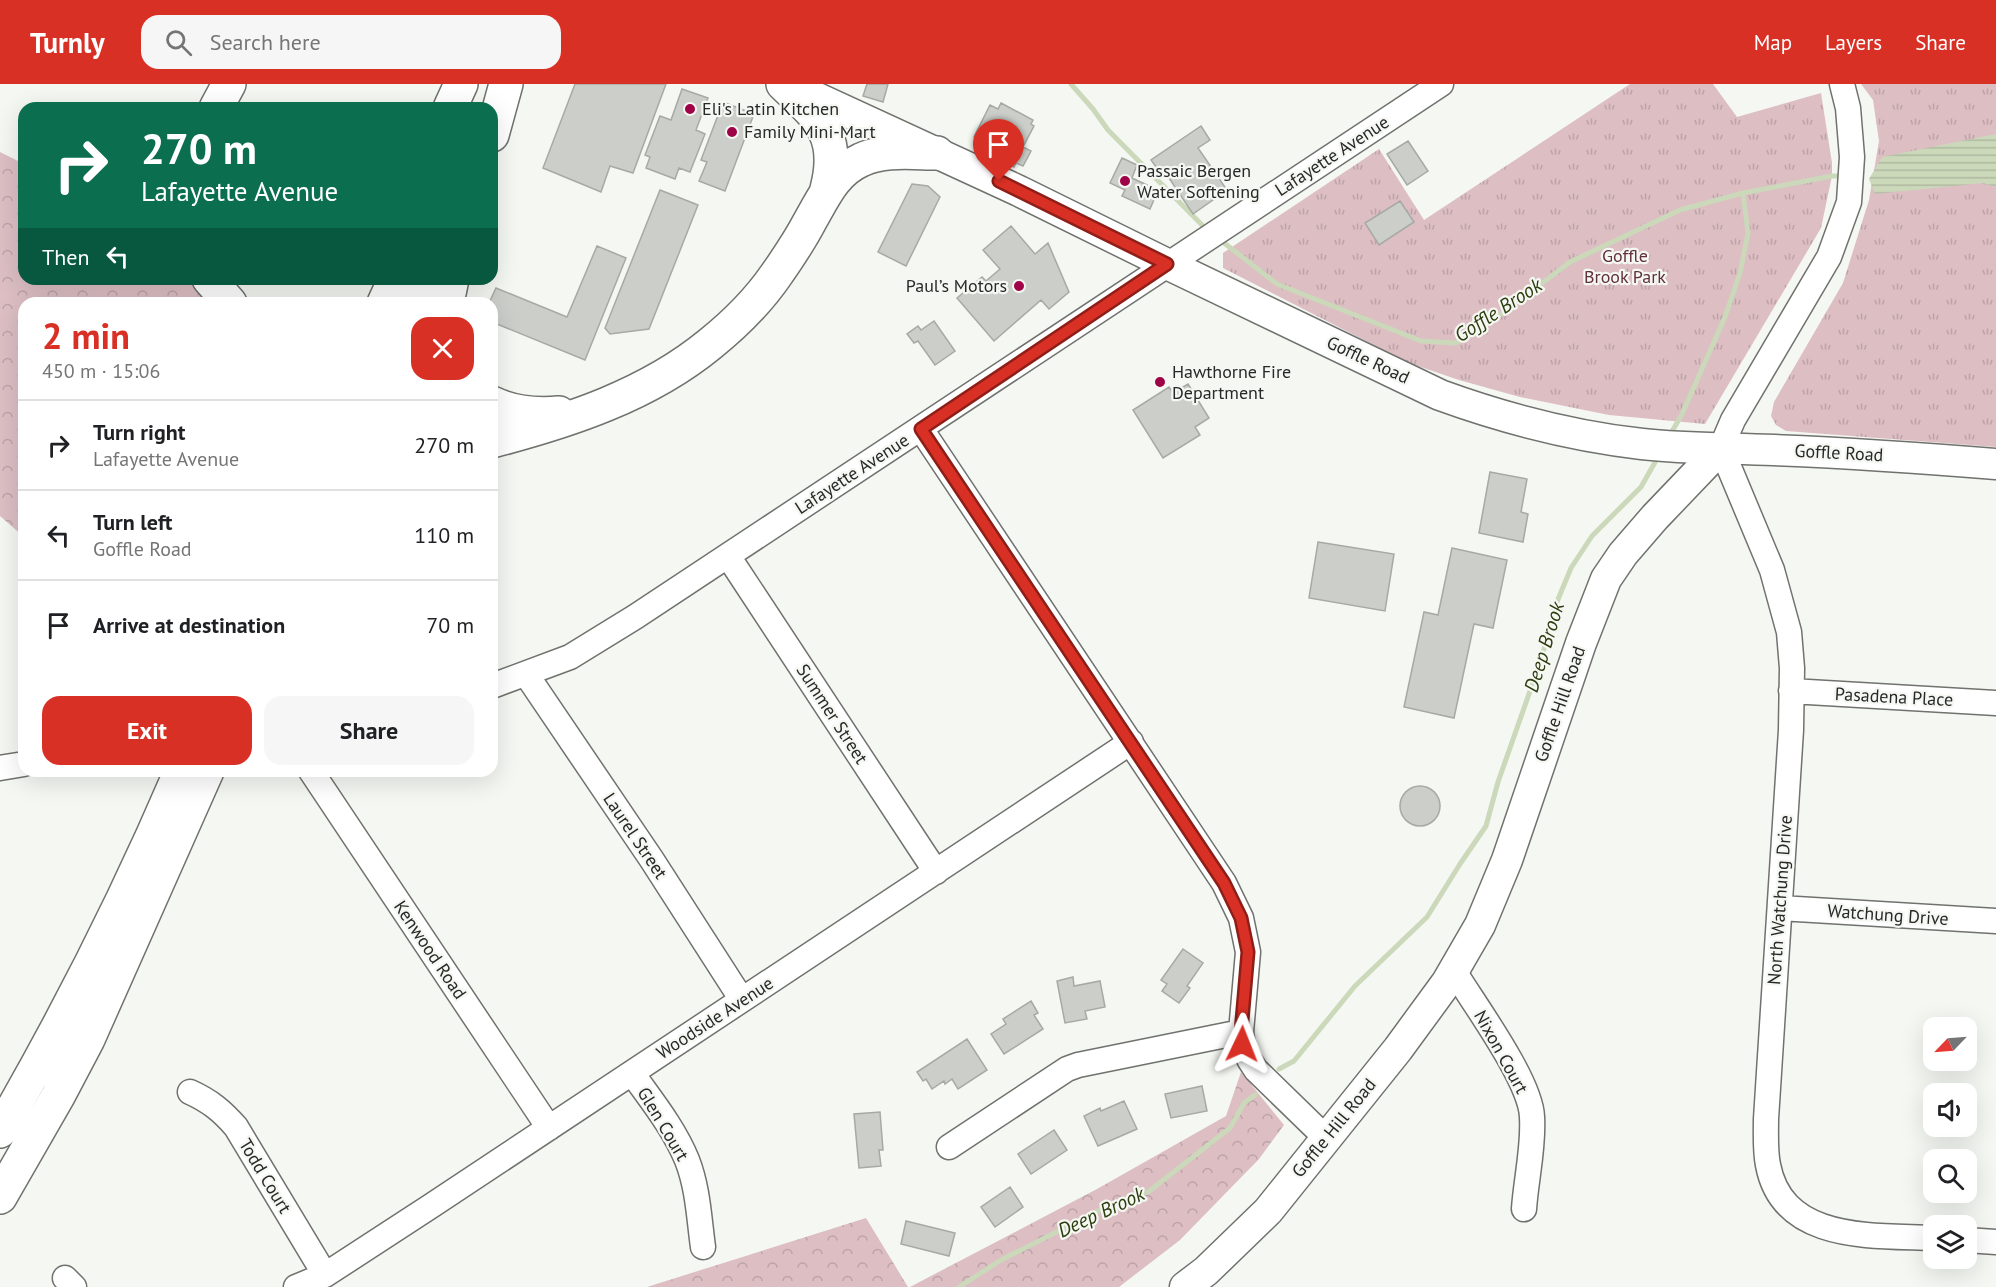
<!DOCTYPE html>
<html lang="en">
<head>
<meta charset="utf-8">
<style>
	:root { --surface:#fff; --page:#f6f6f6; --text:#202124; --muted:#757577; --line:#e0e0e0; --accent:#d93025 }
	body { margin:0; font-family:"PT Sans",sans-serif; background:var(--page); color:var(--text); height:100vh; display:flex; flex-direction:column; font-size:22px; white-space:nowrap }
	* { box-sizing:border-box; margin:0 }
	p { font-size:20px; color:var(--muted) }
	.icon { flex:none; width:33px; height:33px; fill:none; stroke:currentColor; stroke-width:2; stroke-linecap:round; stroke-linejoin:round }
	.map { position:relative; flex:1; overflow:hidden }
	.details { position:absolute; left:18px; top:213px; width:480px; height:480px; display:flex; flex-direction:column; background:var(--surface); border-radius:18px; box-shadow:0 6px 24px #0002 }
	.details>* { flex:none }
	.hud { position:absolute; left:18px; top:18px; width:480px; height:183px; border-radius:18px; box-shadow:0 6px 24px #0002; background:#0b6e4f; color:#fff; overflow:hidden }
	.needle { width:39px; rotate:245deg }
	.controls { position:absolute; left:1923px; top:933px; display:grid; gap:12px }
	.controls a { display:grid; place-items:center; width:54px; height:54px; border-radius:12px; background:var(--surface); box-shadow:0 6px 24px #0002; font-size:30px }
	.pin { position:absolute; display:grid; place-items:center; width:51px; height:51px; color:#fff; margin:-62px -26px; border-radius:50% 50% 50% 0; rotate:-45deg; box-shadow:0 0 6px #0007 }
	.pin .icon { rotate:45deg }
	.me { position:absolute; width:66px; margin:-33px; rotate:2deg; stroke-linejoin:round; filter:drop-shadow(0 0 4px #0008) }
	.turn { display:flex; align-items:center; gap:21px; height:126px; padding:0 24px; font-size:27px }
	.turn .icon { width:78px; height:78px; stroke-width:2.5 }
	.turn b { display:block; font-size:42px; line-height:51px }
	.then { display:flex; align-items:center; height:57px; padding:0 24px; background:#0003; gap:12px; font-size:22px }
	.round { display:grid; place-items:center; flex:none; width:63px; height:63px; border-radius:18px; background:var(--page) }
	.overview { display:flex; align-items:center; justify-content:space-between; height:102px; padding:0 24px }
	h1 { font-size:36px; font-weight:800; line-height:45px; color:var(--accent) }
	.primary-button { display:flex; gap:12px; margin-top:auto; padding:12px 24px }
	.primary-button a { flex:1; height:69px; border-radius:18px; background:var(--accent); color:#fff; font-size:24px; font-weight:800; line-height:69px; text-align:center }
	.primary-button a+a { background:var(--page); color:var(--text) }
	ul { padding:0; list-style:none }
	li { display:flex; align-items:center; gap:18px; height:90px; padding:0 24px; border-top:2px solid var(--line) }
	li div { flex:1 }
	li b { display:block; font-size:22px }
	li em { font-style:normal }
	header { display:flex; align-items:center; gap:36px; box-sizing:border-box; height:84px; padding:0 30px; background:var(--accent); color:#fff }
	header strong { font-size:28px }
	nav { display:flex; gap:33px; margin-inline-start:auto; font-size:21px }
	.search { width:420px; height:54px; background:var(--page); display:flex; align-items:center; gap:15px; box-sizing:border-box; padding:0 21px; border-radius:18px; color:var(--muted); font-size:22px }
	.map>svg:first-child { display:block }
	.forest { fill:url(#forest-crowns) }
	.park { fill:url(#park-tufts) }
	.water { fill:url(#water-rules) }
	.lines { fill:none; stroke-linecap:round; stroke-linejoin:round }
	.stream { stroke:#cbd8ba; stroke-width:5 }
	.building { fill:#cccec9; stroke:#a7a9a5; stroke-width:1.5 }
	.minor-casing { stroke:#70726e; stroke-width:27 }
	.major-casing { stroke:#70726e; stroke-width:33 }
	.highway-casing { stroke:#70726e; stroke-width:36 }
	.minor { stroke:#fff; stroke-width:24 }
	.major { stroke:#fff; stroke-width:30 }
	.highway { stroke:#fff; stroke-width:33 }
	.route-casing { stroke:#8d1f18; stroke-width:15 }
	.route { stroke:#d93025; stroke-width:10 }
	.poi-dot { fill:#9f0246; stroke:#f5f7f2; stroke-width:2 }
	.labels { text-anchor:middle; stroke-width:4.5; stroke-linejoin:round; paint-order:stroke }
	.poi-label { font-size:18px; fill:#282827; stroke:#f5f7f2; text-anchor:start }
	.street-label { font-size:18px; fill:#282827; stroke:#f5f7f2 }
	.park-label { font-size:18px; fill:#61303b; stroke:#f5f7f2 }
	.water-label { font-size:20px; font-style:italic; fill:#2d3d0e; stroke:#f5f7f2 }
</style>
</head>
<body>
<header>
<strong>Turnly</strong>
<div class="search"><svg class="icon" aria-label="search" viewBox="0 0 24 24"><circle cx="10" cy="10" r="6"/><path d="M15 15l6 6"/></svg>Search here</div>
<nav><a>Map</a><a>Layers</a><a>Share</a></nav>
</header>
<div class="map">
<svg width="1996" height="1203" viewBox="0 0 1996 1203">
	<defs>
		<pattern id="forest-crowns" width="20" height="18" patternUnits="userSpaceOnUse" patternTransform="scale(1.5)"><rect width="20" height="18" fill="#dcbec3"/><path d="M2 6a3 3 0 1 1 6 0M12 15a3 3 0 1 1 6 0" fill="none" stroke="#bda3a8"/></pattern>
		<pattern id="park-tufts" width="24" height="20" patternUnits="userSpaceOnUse" patternTransform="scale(1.5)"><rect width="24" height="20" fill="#dcbec3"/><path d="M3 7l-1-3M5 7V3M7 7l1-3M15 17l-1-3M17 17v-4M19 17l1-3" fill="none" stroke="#bda3a8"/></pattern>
		<pattern id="water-rules" width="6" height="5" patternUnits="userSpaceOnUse" patternTransform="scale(1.5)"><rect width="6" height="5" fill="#cbd8ba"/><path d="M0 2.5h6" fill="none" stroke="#aeb9a0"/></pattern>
	</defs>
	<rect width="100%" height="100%" fill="#f5f7f2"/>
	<path class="forest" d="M24 64V195H190L211 219H24V453L0 432V68L18 77Z
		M1241 988 1284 1041 1259 1075 1180 1156 1119 1203H910L1097 1105 1226 1032Z
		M866 1134 908 1203H647Z"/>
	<path class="park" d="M1630 0H1713L1737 33 1821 9 1832 79V92L1821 144 1705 340 1609 331 1520 313 1459 296 1409 279 1223 184V169L1379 65 1424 136Z
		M1861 0H1996V363L1786 347 1776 341 1771 332 1774 318 1843 199 1869 116 1879 57 1873 16Z"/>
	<path class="water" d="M1996 50V103L1983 99 1875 110 1869 95 1882 73Z"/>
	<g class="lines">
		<path class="stream" d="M1071 0 1093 25 1108 46 1207 146
			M1219 155 1277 200 1421 257 1456 259 1504 228 1570 178 1680 126 1743 109 1832 92H1844
			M1670 351 1682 330 1725 233 1740 189 1748 149 1743 109
			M1279 985 1294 977 1355 902 1427 833 1460 780 1486 742 1498 698 1542 573 1554 525 1571 484 1592 452 1641 403 1658 373
			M959 1203 1001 1176 1108 1122 1148 1108 1230 1044 1244 1019 1255 1011"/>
	</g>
	<path class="building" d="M575 0H666L633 89 610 82 601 108 543 84Z
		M867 0H888L883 18 863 12Z
		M682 5 708 14 696 46 705 50 690 88 679 84 675 95 646 84 650 73 645 71 660 32 671 36Z
		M723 18 754 30 725 107 699 97 707 78 701 76Z
		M1001 19 1033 36 1031 40 1034 42 1023 63 1031 67 1023 82 1016 79 1014 83 992 72 996 64 974 53 990 21 998 25Z
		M1201 42 1210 56 1198 64 1227 106 1193 130 1163 85 1159 87 1151 76Z
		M1408 57 1428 87 1407 101 1387 70Z
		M1122 74 1137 81 1132 94 1147 101 1145 106 1156 111 1150 125 1122 112 1125 106 1110 99Z
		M912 100 928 102 940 113 906 182 878 168Z
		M660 106 698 121 649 245 610 250 605 244Z
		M1400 117 1414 138 1379 161 1365 139Z
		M1011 142 1035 170 1048 159 1069 208 1049 225 1041 216 994 257 957 214 982 193 986 197 1000 185 983 166Z
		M597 162 626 174 585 276 492 238V219H489L496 204 567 233Z
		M934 237 955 267 935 281 918 257 914 259 907 250 918 242 921 246Z
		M1188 300 1209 334 1195 343 1200 351 1163 374 1133 326 1169 303 1173 309Z
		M1490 388 1527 395 1521 428 1528 430 1523 458 1479 449Z
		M1318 458 1394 470 1385 527 1309 514Z
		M1452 464 1507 476 1493 544 1474 540 1454 634 1404 623 1424 528 1438 531Z
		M1400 722a20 20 0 1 1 40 0a20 20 0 1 1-40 0Z
		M1183 865 1203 879 1187 902 1190 904 1179 919 1162 907 1167 900 1161 896Z
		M1073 893 1074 902 1100 897 1105 923 1085 927 1087 935 1065 939 1057 897Z
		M1031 917 1038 929 1034 931 1043 945 1004 970 991 950 1006 940 1003 935Z
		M967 955 987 986 958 1005 952 995 945 1000 944 997 932 1005 926 995 923 997 917 988Z
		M1202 1002 1207 1027 1171 1034 1165 1010Z
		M1124 1017 1137 1045 1098 1062 1084 1032 1100 1024 1101 1027Z
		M880 1028 883 1066H879L881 1082 859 1084 854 1030Z
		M1054 1046 1067 1066 1031 1090 1018 1070Z
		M1010 1103 1023 1123 995 1143 981 1123Z
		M906 1137 955 1149 949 1172 901 1160Z"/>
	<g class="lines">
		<defs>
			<path id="minor" d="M1842 0 1848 24 1852 73 1849 118 1829 173 1733 336 1721 364 1772 486 1789 548 1792 584 1791 646 1766 1035C1766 1050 1765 1066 1768 1081 1783 1159 1873 1151 1934 1154
				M921 345 1224 799 1241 834 1248 868 1241 948C1242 963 1247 974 1256 986L1326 1054
				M728 472 936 788
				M526 590 652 776 742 916
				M492 602 570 573 635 533 1441 0
				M1791 607 1996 619
				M0 684 24 680
				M311 687 549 1044
				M1780 824 1996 837
				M1454 887C1474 920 1531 997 1532 1033 1534 1063 1526 1095 1524 1125
				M632 989C651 1016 674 1044 687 1076 698 1104 699 1134 703 1163
				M190 1008C210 1017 222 1027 236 1043L325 1191
				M949 1063 1067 985 1078 981 1241 948
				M1966 1156 1996 1158
				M65 1194 74 1203
				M296 1203 325 1191 431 1122 1131 658"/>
			<path id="major" d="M787 0 1019 107 1167 180 1440 311C1506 335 1572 352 1642 360 1686 365 1730 364 1774 366 1848 369 1922 374 1996 380
				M1185 1203 1206 1187 1268 1127 1398 965 1447 898 1480 841 1507 776 1581 559 1606 495 1623 470 1655 433 1721 364"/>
			<path id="highway" d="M783 0C819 34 841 51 827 105
				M216 24 229 0
				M450 24 461 0
				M492 51 506 0
				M209 195 230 219
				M384 219 395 195
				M412 219 422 195
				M447 219 452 195
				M492 319C513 329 536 331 559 329
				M492 357C569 337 648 311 710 260 735 240 758 217 776 191 788 174 800 156 810 137 824 113 834 88 861 76 884 65 913 69 937 69
				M0 1047C68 930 128 811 181 687
				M0 1113 58 1012 88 955 207 687"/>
		</defs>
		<use href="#minor" class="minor-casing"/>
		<use href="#major" class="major-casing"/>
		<use href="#highway" class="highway-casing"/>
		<use href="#minor" class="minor"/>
		<use href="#major" class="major"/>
		<use href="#highway" class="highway"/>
	</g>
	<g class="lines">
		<defs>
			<path id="route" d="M999 97 1167 180 921 345 1224 799 1241 834 1248 868 1241 948 1242 960"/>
		</defs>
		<use href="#route" class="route-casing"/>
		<use href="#route" class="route"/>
	</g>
	<g class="poi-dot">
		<circle cx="690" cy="25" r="6"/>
		<circle cx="732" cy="48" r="6"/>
		<circle cx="1125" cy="97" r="6"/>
		<circle cx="1019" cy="202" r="6"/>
		<circle cx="1160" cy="298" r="6"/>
	</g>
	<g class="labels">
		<g class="poi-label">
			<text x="702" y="31">Eli's Latin Kitchen</text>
			<text x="744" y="54">Family Mini-Mart</text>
			<text x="1137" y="93">Passaic Bergen<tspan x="1137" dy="21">Water Softening</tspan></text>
			<text x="1007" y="208" text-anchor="end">Paul’s Motors</text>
			<text x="1172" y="294">Hawthorne Fire<tspan x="1172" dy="21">Department</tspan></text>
		</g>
		<g class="street-label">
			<text transform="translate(1332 72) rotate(-33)" y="6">Lafayette Avenue</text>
			<text transform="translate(1368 276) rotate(25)" y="6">Goffle Road</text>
			<text transform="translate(1839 369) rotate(3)" y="6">Goffle Road</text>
			<text transform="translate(852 390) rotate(-33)" y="6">Lafayette Avenue</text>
			<text transform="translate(1894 613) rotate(3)" y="6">Pasadena Place</text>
			<text transform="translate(1560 620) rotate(-71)" y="6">Goffle Hill Road</text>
			<text transform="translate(832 630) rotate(57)" y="6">Summer Street</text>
			<text transform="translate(635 752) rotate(56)" y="6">Laurel Street</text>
			<text transform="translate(1780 816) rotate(-86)" y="6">North Watchung Drive</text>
			<text transform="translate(1888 831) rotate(4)" y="6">Watchung Drive</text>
			<text transform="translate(430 866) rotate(56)" y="6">Kenwood Road</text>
			<text transform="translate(715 934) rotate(-33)" y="6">Woodside Avenue</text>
			<text transform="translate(1501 968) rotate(61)" y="6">Nixon Court</text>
			<text transform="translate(663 1040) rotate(59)" y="6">Glen Court</text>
			<text transform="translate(1334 1044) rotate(-51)" y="6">Goffle Hill Road</text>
			<text transform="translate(265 1092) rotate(59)" y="6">Todd Court</text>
		</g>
		<g class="park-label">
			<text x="1625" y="178">Goffle<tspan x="1625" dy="21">Brook Park</tspan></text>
		</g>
		<g class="water-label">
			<text transform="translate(1498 226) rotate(-33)" y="7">Goffle Brook</text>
			<text transform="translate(1544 563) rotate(-73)" y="7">Deep Brook</text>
			<text transform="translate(1101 1128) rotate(-25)" y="7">Deep Brook</text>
		</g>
	</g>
</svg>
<div class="controls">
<a><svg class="needle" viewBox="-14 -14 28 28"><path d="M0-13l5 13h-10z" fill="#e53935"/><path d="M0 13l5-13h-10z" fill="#757577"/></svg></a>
<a><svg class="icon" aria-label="sound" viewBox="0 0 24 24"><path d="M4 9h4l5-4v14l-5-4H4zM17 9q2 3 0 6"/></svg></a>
<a><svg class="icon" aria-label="search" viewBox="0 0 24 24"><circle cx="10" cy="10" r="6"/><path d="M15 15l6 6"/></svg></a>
<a><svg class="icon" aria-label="layers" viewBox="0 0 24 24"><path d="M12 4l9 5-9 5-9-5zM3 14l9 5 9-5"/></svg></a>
</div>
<div class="pin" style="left:999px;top:97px;background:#d93025"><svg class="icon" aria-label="arrive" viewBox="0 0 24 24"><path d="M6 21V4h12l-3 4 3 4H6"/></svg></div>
<svg class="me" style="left:1242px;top:960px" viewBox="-20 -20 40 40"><path d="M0-17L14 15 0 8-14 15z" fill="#d93025" stroke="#fff" stroke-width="4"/></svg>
<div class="hud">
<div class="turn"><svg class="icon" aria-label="right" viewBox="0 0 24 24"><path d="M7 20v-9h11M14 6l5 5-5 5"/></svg><div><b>270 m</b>Lafayette Avenue</div></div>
<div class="then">Then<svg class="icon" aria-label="left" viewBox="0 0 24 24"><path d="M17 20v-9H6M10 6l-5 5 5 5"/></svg></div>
</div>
<section class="details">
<div class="overview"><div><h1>2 min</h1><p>450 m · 15:06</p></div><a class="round" style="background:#d93025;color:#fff"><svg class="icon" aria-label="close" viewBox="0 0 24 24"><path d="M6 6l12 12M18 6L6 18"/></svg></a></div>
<ul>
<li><svg class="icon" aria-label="right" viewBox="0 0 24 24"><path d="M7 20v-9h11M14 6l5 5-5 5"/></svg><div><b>Turn right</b><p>Lafayette Avenue</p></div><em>270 m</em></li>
<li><svg class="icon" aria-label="left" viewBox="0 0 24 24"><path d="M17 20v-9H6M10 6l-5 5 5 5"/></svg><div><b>Turn left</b><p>Goffle Road</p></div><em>110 m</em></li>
<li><svg class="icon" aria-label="arrive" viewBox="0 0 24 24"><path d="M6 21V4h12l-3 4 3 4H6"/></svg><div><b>Arrive at destination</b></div><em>70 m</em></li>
</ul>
<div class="primary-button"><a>Exit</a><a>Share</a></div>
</section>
</div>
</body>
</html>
